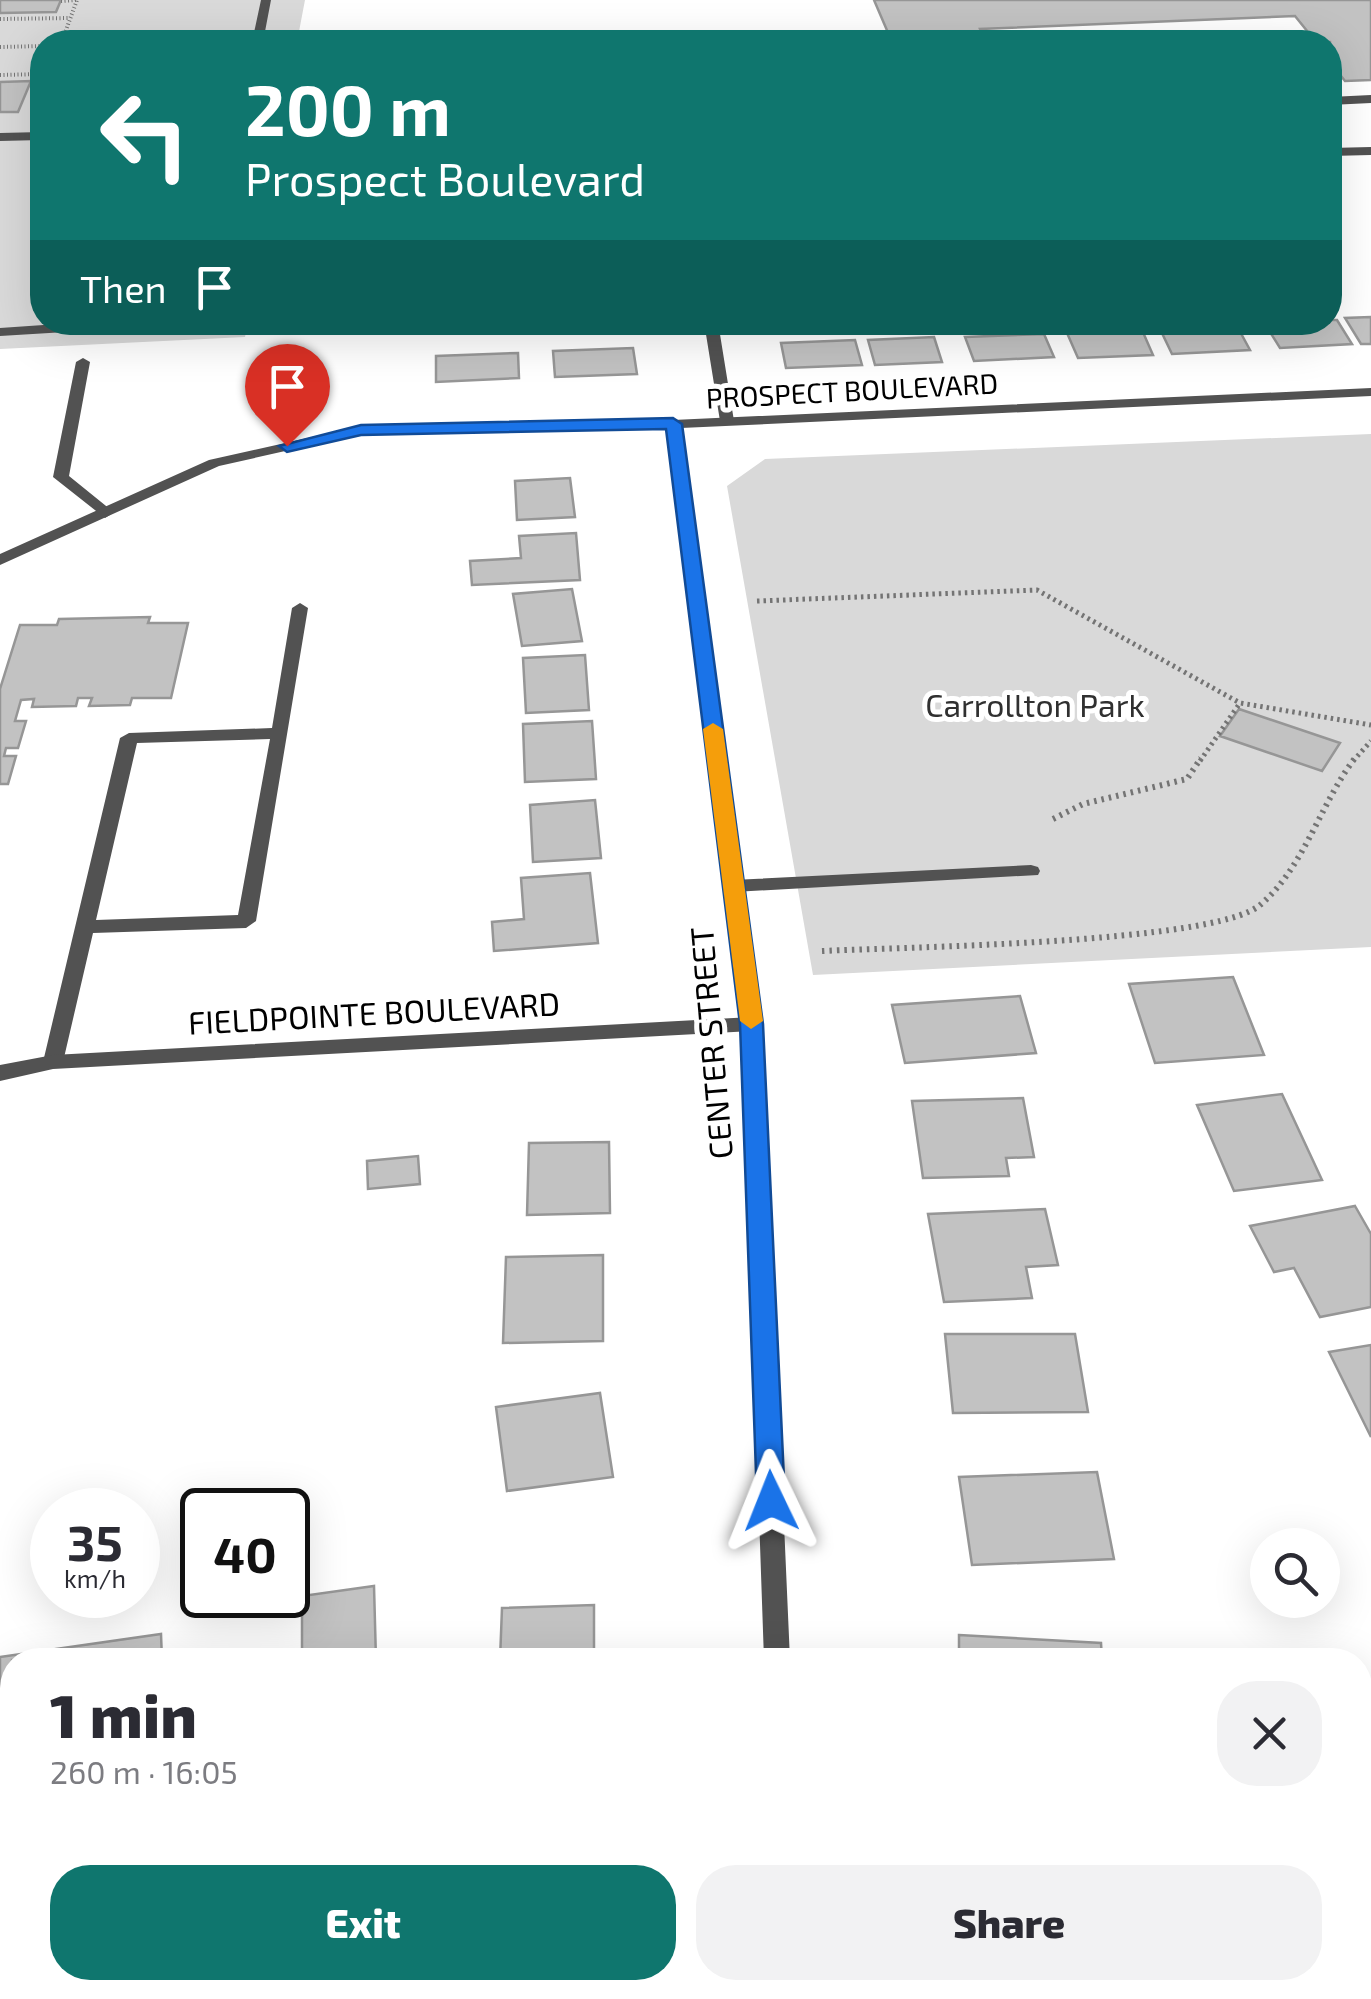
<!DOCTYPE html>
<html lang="en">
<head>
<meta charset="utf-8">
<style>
	:root { --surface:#fff; --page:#f2f2f3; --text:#2b2b33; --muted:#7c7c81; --accent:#0f766e }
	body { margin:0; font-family:"Exo 2",sans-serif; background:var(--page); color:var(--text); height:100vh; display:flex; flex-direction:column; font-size:38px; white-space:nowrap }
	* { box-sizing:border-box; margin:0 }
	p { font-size:32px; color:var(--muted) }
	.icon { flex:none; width:55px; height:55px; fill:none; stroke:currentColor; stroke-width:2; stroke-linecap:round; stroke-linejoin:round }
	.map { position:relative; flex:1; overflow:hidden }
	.side { position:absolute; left:0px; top:1648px; width:1372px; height:352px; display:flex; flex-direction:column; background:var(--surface); border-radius:40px 40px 0 0; box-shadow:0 10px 40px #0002 }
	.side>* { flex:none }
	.hud { position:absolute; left:30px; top:30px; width:1312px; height:305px; border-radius:40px; box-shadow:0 10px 40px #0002; background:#0f766e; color:#fff; overflow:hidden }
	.controls { position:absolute; left:1250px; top:1528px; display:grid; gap:20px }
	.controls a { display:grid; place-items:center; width:90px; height:90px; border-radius:50%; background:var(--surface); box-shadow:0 10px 40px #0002; font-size:50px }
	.speed { position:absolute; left:30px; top:1488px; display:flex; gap:20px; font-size:50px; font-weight:700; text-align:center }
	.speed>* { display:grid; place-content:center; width:130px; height:130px; border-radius:50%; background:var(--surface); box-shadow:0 10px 40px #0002; line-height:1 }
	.speed small { font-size:25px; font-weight:400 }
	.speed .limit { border:5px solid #111; border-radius:15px; background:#fff; color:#111 }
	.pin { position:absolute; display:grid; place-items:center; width:85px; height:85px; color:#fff; margin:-102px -42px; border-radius:50% 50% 50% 0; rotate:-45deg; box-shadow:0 0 10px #0007 }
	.pin .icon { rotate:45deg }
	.me { position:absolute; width:110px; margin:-55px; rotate:358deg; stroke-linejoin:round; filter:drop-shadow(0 0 8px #0008) }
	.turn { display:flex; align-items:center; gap:35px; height:210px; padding:0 50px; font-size:45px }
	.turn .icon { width:130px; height:130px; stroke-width:2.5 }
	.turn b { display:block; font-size:70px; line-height:85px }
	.then { display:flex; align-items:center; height:95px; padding:0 50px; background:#0003; gap:20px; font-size:38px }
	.round { display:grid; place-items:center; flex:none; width:105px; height:105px; border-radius:40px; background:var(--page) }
	.summary { display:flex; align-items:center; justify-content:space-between; height:170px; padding:0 50px }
	h1 { font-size:60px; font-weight:800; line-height:75px }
	.action { display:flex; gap:20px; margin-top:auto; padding:20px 50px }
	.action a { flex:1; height:115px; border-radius:40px; background:var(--accent); color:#fff; font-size:40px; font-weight:800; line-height:115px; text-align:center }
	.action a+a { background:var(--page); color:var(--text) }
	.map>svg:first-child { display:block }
	.green { fill:#d9d9d9 }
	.building { fill:#c2c2c2; stroke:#969696; stroke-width:2.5 }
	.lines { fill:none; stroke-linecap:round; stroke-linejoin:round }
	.path-far2 { stroke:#747474; stroke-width:4; stroke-dasharray:1 2.5; stroke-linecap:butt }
	.path-far1 { stroke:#747474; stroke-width:5; stroke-dasharray:2.5 4; stroke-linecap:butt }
	.path { stroke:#747474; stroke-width:6; stroke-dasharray:2.5 5; stroke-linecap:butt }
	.service { fill:#525252; fill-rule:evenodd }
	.minor { fill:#525252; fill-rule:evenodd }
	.tertiary { fill:#525252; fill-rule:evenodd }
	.route { fill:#1a73e8; stroke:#114b97; stroke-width:2.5 }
	.slow { fill:#f59e0b }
	.labels { text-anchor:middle; stroke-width:10; stroke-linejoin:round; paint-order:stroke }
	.far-street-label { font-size:28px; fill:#000; stroke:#fff }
	.park-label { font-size:32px; fill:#303030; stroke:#fff }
	.street-label { font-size:32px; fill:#000; stroke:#fff }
</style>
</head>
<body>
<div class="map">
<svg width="1371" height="1999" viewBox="0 0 1371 1999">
	<rect width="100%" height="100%" fill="#fff"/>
	<path class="green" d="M0 0H305L297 42H42V322L248 323 245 337 0 349Z
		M1371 434V947L813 975 727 486 765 459Z"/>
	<path class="building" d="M0 0H61L56 12 0 13Z
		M874 0H1371V80L1345 81 1330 62V42H1316L1295 16 980 29 986 42H892Z
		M31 81 18 112H0V82Z
		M1371 317V344H1361L1345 318Z
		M1330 320H1337L1352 344 1280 348 1265 324Z
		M1237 326 1250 350 1172 354 1160 329Z
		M1142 330 1153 355 1078 358 1067 333Z
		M1044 334 1054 357 974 361 965 337Z
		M934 337 942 362 875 365 868 340Z
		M855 340 862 365 786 368 781 343Z
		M633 348 637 374 555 377 553 351Z
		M518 353 519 378 436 382V356Z
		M570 478 575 517 517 520 515 481Z
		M576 533 580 580 472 585 470 561 521 558 519 536Z
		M572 589 582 641 522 646 513 594Z
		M150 617 148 623H188L171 698H132L130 705 89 706 92 698H78L76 706 32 707 34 699 21 700 15 721H26L18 748H6L4 756H16L8 784H0V689L20 625H57L59 619Z
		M585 655 589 710 526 713 523 658Z
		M1239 709 1340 743 1322 771 1220 736Z
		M592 721 596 779 525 782 523 724Z
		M595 800 601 858 533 862 530 805Z
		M590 873 598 943 494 951 492 922 524 919 521 878Z
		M1233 977 1264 1055 1155 1063 1129 984Z
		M1020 996 1036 1053 905 1063 892 1005Z
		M1282 1094 1322 1180 1234 1191 1197 1105Z
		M1023 1098 1034 1157 1006 1158 1009 1176 923 1178 912 1101Z
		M609 1142 610 1213 527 1215 529 1143Z
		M418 1156 420 1184 368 1189 367 1161Z
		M1355 1206 1371 1234V1307L1320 1317 1294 1268 1274 1272 1250 1226Z
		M1045 1209 1058 1265 1026 1267 1032 1298 944 1302 928 1214Z
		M603 1255V1341L503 1343 506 1257Z
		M945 1334H1075L1088 1412 953 1413Z
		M1371 1345V1437L1329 1352Z
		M600 1393 613 1477 507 1491 496 1407Z
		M1097 1472 1114 1559 972 1565 959 1477Z
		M374 1586 376 1660H238L302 1652V1596Z
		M594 1605V1660H500L502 1608Z
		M161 1634 162 1660H12V1784L0 1786V1657Z
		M959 1635 1101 1643 1102 1660H959Z
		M983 1988H1110V1999H983Z"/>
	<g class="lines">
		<path class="path-far2" d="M61 1 77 0
			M0 19 70 18
			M62 41 77 0
			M52 42H69
			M0 47 42 46
			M0 75 42 74"/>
		<path class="path-far1" d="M757 601 1037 590 1240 703 1371 725
			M1200 761 1240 703
			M1353 761 1371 741"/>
		<path class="path" d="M1053 819 1083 804 1187 779 1201 758
			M822 951C897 947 1214 944 1260 905 1304 868 1320 804 1355 758"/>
		<path class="service" d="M261 0H271L263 42H252Z
			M1186 32 1216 35 1236 42 1170 39 1105 42 1139 34Z
			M835 35 839 36 842 42H832L829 38Z
			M1371 95V103L1330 105V97Z
			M42 132V140L0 141V133Z
			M1371 147V155L1330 156V148Z
			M87 322H171L164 326 0 336V328Z
			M704 322H718L734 421 732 424 727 425 720 421Z
			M83 358 90 362 69 476 111 510 113 513 105 518 53 477 76 362Z
			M300 603 308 608 256 921 246 928 93 933 63 1062 60 1067H46L43 1062 120 738 129 733 272 728 292 608ZM270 739 238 915 96 920 137 743Z
			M1031 865 1038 867 1040 871 1038 875 733 892 724 886 733 880Z"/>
		<path class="minor" d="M673 420 680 424 678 427 361 434 219 466 0 565V554L209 460 361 426Z
			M752 1017 762 1024 752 1031 53 1069 0 1081V1065L53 1055Z
			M12 1962V1988H19L0 1991V1963Z"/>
		<path class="tertiary" d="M1371 388V396L681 428 762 1024 790 1660H764L742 1024 666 424 673 420Z
			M754 1988H782L781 1999H751Z"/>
	</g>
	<path class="route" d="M673 418 682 424 763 1024 785 1501 781 1510 771 1513 761 1510 757 1501 740 1024 666 429 361 435 287 452 279 446 361 425Z"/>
	<path class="slow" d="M713 723 723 729 763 1021 751 1029 740 1021 703 729Z"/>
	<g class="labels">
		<g class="far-street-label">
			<text transform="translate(852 391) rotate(-3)" y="10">PROSPECT BOULEVARD</text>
		</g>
		<g class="park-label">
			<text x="1035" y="717">Carrollton Park</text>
		</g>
		<g class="street-label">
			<text transform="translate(374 1014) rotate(-3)" y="11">FIELDPOINTE BOULEVARD</text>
			<text transform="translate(712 1043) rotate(-95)" y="11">CENTER STREET</text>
		</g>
	</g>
</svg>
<div class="controls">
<a><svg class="icon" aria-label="search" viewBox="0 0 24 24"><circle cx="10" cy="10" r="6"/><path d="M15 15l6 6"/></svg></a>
</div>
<div class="speed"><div>35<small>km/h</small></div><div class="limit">40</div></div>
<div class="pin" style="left:287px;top:446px;background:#d93025"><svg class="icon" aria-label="arrive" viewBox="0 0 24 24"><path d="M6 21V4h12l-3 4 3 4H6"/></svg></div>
<svg class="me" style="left:771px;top:1501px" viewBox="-20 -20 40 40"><path d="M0-17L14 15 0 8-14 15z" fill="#1a73e8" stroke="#fff" stroke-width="4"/></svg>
<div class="hud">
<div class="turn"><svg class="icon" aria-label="left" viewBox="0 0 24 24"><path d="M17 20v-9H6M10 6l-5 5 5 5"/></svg><div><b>200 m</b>Prospect Boulevard</div></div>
<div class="then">Then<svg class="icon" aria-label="arrive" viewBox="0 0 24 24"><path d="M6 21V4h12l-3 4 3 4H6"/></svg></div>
</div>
<section class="side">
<div class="summary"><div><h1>1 min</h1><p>260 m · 16:05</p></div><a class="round"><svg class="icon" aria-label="close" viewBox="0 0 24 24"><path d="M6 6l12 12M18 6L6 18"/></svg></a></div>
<div class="action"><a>Exit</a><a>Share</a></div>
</section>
</div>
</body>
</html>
